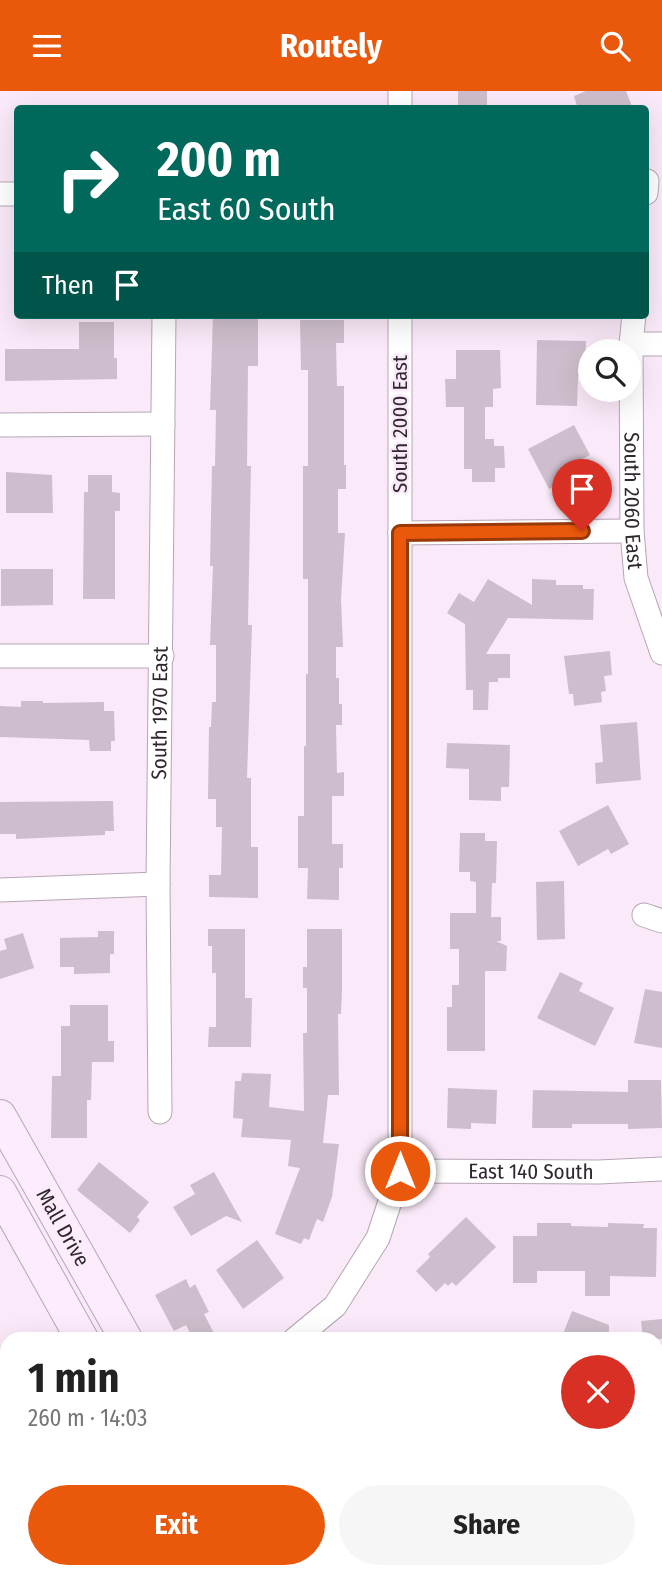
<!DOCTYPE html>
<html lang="en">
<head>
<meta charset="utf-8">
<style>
	:root { --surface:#fff; --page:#f6f6f6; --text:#222; --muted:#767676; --accent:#ea580c }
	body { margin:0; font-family:"Fira Sans Condensed",sans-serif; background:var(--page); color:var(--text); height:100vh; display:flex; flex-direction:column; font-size:26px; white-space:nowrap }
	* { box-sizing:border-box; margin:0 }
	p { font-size:23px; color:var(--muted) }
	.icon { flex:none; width:38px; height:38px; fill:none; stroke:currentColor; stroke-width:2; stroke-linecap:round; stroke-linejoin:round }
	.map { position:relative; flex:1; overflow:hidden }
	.side { position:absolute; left:0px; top:1241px; width:663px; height:247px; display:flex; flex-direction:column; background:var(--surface); border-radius:21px 21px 0 0; box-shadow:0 7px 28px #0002 }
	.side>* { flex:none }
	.top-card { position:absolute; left:14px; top:14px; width:635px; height:214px; border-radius:7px; box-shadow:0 7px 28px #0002; background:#00695c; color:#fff; overflow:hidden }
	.controls { position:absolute; left:578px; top:248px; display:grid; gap:14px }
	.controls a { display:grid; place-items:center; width:63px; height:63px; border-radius:50%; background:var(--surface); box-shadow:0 7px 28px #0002; font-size:35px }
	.pin { position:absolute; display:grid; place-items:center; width:60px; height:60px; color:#fff; margin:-72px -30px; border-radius:50% 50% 50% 0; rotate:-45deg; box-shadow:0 0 7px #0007 }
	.pin .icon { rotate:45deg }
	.me { position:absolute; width:77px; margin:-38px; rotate:0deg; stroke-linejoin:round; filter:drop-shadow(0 0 5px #0008) }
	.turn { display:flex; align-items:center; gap:24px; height:147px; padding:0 28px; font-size:32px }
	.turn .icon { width:91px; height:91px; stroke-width:2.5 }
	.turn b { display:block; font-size:49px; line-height:60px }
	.then { display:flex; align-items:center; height:66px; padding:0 28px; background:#0003; gap:14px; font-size:26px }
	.round { display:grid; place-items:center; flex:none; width:74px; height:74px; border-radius:37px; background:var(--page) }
	.overview { display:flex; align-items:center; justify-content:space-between; height:119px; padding:0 28px }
	h1 { font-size:42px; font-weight:700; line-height:52px }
	.button { display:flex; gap:14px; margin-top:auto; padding:14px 28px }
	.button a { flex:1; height:80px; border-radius:42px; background:var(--accent); color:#fff; font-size:28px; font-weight:700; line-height:80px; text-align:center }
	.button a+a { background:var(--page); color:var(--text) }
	header { display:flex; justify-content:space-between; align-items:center; height:91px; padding:0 28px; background:var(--accent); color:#fff; font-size:32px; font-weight:700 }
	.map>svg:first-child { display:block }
	.building { fill:#cebecd }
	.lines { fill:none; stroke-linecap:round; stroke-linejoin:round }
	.minor-casing { stroke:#b6a6b5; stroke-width:25 }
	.secondary-casing { stroke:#b6a6b5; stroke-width:34 }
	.minor { stroke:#fff; stroke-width:23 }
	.secondary { stroke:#fdecfc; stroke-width:32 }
	.route-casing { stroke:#983908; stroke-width:18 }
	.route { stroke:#ea580c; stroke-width:12 }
	.labels { text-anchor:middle; stroke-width:5; stroke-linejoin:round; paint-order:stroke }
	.street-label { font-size:21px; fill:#2f292f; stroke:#fae9f8 }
</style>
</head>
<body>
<header><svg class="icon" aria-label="menu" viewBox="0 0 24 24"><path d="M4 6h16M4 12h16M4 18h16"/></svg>Routely<svg class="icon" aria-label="search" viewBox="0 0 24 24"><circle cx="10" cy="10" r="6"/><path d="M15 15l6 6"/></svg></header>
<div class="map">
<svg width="662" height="1487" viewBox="0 0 662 1487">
	<rect width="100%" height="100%" fill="#fae9f8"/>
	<path class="building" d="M458 0H487V18H458Z
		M586 0H626L633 18H578L574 5Z
		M213 224H258V275H248L247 375H251L248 534H252L247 687H251V756H258V807L209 806V784H221L222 736H216V708H208L209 636H211L212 611H216V554H210L213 475H210L212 375H215L216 319H210Z
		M300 229H344V252H336L337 295H344V374H346V398H338V442H345L341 509 343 556H336V587H339V613H342V634H336L337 682 344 681V705H332V753H343V777H339V809L307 808 308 777H298V725H304V655H306V583H308V488H303V375H308V279H301Z
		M79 231H114V267H117V288L5 290V258H79Z
		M537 249 586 250 585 286H578L577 315 536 314Z
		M456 259H500L501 297 493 298V316H485V348H494V355H504L505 377H495V391H472V378H464V316H446L445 288H456Z
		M574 334 590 364 565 377 570 387 549 398 528 358Z
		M6 381 52 384 53 422H6Z
		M88 384H112V401L120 402V420H115V508H83L84 401H88Z
		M1 478H53V514L1 515Z
		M488 488 532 514V488L556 489V494H583V498H594L593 529 508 527 486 563H510V587H498V591H489L488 619H473V599H466L465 533 447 522 459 502 474 511Z
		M610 560 612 584 604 585 606 600 601 601 602 611 574 615 573 603H569L564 565Z
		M21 610H43V612L104 611V620H114L115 650H111V660H90L89 649 0 646V615L21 616Z
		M637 631 641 689 596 693 595 672 603 671 600 634Z
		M447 652 510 654 509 696H501V710L469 709V678L446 677Z
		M113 710 114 740H105V744L16 748V743H0V711Z
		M608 714 629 753 611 763 608 758 578 775 559 740Z
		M460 742H485V750H497L496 792H492L491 826H501V850H496L507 855 506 880H485V960H447V916H452V894H459V858H450V822H476V791L470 790V781H459Z
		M564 790 565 848 537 849 536 791Z
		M208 838H245V907H252L251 956H208L209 936H216V882H212V855H208Z
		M307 838H342V899L341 923H338L339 1004H328L323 1052 339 1053 332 1106 323 1131 317 1128 309 1149 304 1147 301 1153 275 1143 300 1077 288 1075 291 1049 241 1046 243 1028 233 1027 235 990H241L242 982 271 983 269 1016 304 1020 303 942H307V897H303V876H307Z
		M98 840H114V863H110V882L74 883V876H60V847L98 846Z
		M23 842 34 877 0 888V860L7 858 4 848Z
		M560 881 583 892 579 900 614 917 595 955 537 927Z
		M645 898 662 901V957L634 952Z
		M70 914H108V950H114V971H92L91 1009H87V1047H51L52 985H61V935H70Z
		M628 989H661L662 1037 628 1038V1033H572V1037H532L533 999 628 1001Z
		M448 997 497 999 496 1033 471 1032V1038L447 1037Z
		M99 1071 149 1111 137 1126 140 1129 130 1142 77 1099Z
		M214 1081 242 1131 226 1125 191 1145 173 1116 195 1103 190 1094Z
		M466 1126 496 1156 456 1195 452 1191 448 1195 445 1192 436 1201 416 1180 430 1166 428 1163Z
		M537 1132H571V1135L608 1136V1132L644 1133 643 1137H657L656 1186 610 1185V1205H585V1180H537V1192H513V1145H537Z
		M257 1149 284 1187 243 1218 216 1179Z
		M186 1188 190 1197 195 1193 209 1221 204 1223 214 1242 203 1248H193L186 1234 174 1240 155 1204Z
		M572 1220 609 1234V1248H561Z
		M662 1228V1248H643L641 1230Z"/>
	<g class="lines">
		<defs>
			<g id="minor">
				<path d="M400 0V18"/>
				<path d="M646 102 647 90"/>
				<path d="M0 103H18"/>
				<path id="s1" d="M634 224 631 253 632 440 636 487 662 562"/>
				<path d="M631 253H662"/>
				<path d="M0 334 163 333"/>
				<path d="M400 442 632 440"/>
				<path d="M0 565H162"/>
				<path d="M0 799 158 793"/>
				<path d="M644 824 662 830"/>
				<path id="s2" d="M160 1021 158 793 164 224"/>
				<path id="s3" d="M400 1080 599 1081 662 1078"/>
				<path d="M295 1248 335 1215 378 1147 400 1080V224"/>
				<path d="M656 1323H662"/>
			</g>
			<g id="secondary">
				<path id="s4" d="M0 1025 126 1248"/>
				<path d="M0 1101 82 1248"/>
				<path d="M213 1480 217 1487"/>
				<path d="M254 1480 257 1487"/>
			</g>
		</defs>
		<use href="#minor" class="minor-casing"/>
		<use href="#secondary" class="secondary-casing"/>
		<use href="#minor" class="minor"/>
		<use href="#secondary" class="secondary"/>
	</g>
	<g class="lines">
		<defs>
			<path id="route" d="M400 1080V442L582 440"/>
		</defs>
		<use href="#route" class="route-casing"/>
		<use href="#route" class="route"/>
	</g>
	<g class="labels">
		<g class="street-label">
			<text transform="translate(400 333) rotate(-90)" y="7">South 2000 East</text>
			<text dy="7" stroke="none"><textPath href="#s1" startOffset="186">South 2060 East</textPath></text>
			<text dy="7" stroke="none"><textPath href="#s2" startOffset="399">South 1970 East</textPath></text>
			<text dy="7" stroke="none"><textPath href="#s3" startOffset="131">East 140 South</textPath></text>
			<text dy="7" stroke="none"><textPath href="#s4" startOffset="128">Mall Drive</textPath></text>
		</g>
	</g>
</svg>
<div class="controls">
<a><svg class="icon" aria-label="search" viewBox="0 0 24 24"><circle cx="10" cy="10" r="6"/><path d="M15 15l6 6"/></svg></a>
</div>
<div class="pin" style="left:582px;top:440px;background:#d93025"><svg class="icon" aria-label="arrive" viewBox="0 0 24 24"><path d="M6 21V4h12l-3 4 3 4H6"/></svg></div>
<svg class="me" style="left:400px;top:1080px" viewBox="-20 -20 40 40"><circle r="17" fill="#ea580c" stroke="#fff" stroke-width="3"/><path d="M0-11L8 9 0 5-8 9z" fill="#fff"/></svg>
<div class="top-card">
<div class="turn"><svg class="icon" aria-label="right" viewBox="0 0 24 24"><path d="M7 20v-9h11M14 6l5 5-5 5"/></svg><div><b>200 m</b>East 60 South</div></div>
<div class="then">Then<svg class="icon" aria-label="arrive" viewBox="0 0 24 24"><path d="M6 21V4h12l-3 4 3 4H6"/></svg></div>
</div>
<section class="side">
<div class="overview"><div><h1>1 min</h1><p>260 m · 14:03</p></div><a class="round" style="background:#d93025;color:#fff"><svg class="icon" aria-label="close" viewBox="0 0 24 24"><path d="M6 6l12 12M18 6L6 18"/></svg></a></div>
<div class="button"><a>Exit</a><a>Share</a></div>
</section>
</div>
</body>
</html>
